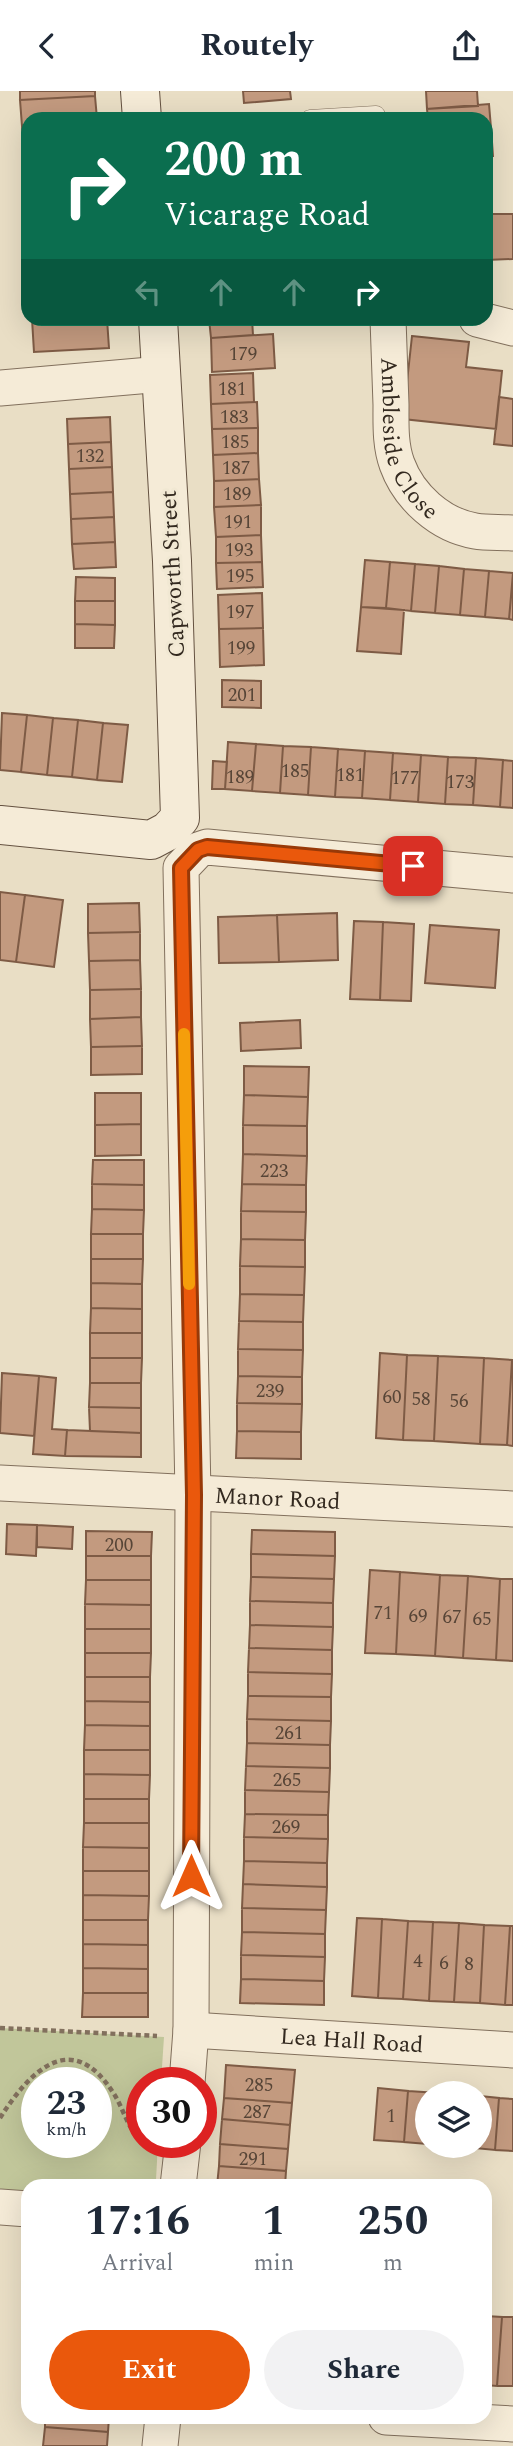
<!DOCTYPE html>
<html lang="en">
<head>
<meta charset="utf-8">
<style>
	:root { --surface:#fff; --page:#f2f2f3; --text:#1f2937; --muted:#747a83; --accent:#ea580c }
	body { margin:0; font-family:Spectral,serif; background:var(--page); color:var(--text); height:100vh; display:flex; flex-direction:column; font-size:26px; white-space:nowrap }
	* { box-sizing:border-box; margin:0 }
	p { font-size:23px; color:var(--muted) }
	.icon { flex:none; width:38px; height:38px; fill:none; stroke:currentColor; stroke-width:2; stroke-linecap:round; stroke-linejoin:round }
	.map { position:relative; flex:1; overflow:hidden }
	.sheet { position:absolute; left:21px; top:2088px; width:471px; height:245px; display:flex; flex-direction:column; background:var(--surface); border-radius:21px; box-shadow:0 7px 28px #0002 }
	.sheet>* { flex:none }
	.banner { position:absolute; left:21px; top:21px; width:472px; height:214px; border-radius:21px; box-shadow:0 7px 28px #0002; background:#0b6e4f; color:#fff; overflow:hidden }
	.controls { position:absolute; left:415px; top:1990px; display:grid; gap:14px }
	.controls a { display:grid; place-items:center; width:77px; height:77px; border-radius:50%; background:var(--surface); box-shadow:0 7px 28px #0002; font-size:35px }
	.speed { position:absolute; left:21px; top:1976px; display:flex; gap:14px; font-size:35px; font-weight:700; text-align:center }
	.speed>* { display:grid; place-content:center; width:91px; height:91px; border-radius:50%; background:var(--surface); box-shadow:0 7px 28px #0002; line-height:1 }
	.speed small { font-size:18px; font-weight:400 }
	.speed .limit { border:10px solid #d22; background:#fff; color:#111 }
	.pin { position:absolute; display:grid; place-items:center; width:60px; height:60px; color:#fff; margin:-30px; border-radius:14px; box-shadow:0 4px 10px #0006 }
	.me { position:absolute; width:77px; margin:-38px; rotate:0deg; stroke-linejoin:round; filter:drop-shadow(0 0 5px #0008) }
	.turn { display:flex; align-items:center; gap:24px; height:147px; padding:0 28px; font-size:32px }
	.turn .icon { width:91px; height:91px; stroke-width:2.5 }
	.turn b { display:block; font-size:49px; line-height:60px }
	.lanes { display:flex; align-items:center; height:66px; padding:0 28px; background:#0003; justify-content:center; gap:35px; direction:ltr }
	.lanes .off { opacity:.35 }
	.eta { display:flex; justify-content:space-evenly; align-items:center; height:119px; text-align:center }
	.eta b { font-size:42px; font-weight:700; line-height:49px }
	.button { display:flex; gap:14px; margin-top:auto; padding:14px 28px }
	.button a { flex:1; height:80px; border-radius:42px; background:var(--accent); color:#fff; font-size:28px; font-weight:700; line-height:80px; text-align:center }
	.button a+a { background:var(--page); color:var(--text) }
	header { display:flex; justify-content:space-between; align-items:center; height:91px; padding:0 28px; background:var(--surface); font-size:32px; font-weight:700 }
	.map>svg:first-child { display:block }
	.green { fill:#c1c69a; fill-rule:evenodd }
	.building { fill:#c39a7f; stroke:#7e5b45; stroke-width:2 }
	.lines { fill:none; stroke-linecap:round; stroke-linejoin:round }
	.lane-casing { stroke:#82705d; stroke-width:19 }
	.street-casing { stroke:#82705d; stroke-width:37 }
	.secondary-casing { stroke:#645140; stroke-width:40 }
	.path { stroke:#82705d; stroke-width:4.5; stroke-dasharray:5 3.5; stroke-linecap:butt }
	.lane { stroke:#f5ebd7; stroke-width:18 }
	.street { stroke:#f5ebd7; stroke-width:35 }
	.secondary { stroke:#f5ebd7; stroke-width:38 }
	.route-casing { stroke:#983908; stroke-width:18 }
	.route { stroke:#ea580c; stroke-width:12 }
	.slow { stroke:#f59e0b; stroke-width:12 }
	.labels { text-anchor:middle; stroke-width:6; stroke-linejoin:round; paint-order:stroke }
	.number-label { font-size:19px; fill:#574537 }
	.street-label { font-size:23px; fill:#33291f; stroke:#f1e8d3 }
</style>
</head>
<body>
<header><svg class="icon" aria-label="back" viewBox="0 0 24 24"><path d="M15 5l-7 7 7 7"/></svg>Routely<svg class="icon" aria-label="share" viewBox="0 0 24 24"><path d="M12 15V3M7 8l5-5 5 5M5 13v7h14v-7"/></svg></header>
<div class="map">
<svg width="513" height="2355" viewBox="0 0 513 2355">
	<rect width="100%" height="100%" fill="#e9dec5"/>
	<path class="green" d="M0 1937 164 1946 161 1991 142 1992V2051H158L156 2089 153 2095H28V2103L0 2101ZM37 1992H96V2051H37Z"/>
	<path class="building" d="M20 0H95V5L20 9Z
		M243 0H290L291 8 244 12Z
		M426 0H477L478 15 427 18Z
		M95 5 97 28H28V34L22 35 20 9Z
		M489 13 491 37 486 38V28H428L427 18Z
		M28 34V57H23L22 35Z
		M491 37 493 65H486V38Z
		M23 57H28V80H24Z
		M486 123H513V168L486 169Z
		M32 228H107L109 257 34 261Z
		M209 228H252L253 244 211 247Z
		M273 243 275 277 212 281 211 247Z
		M412 245 469 251 466 276 502 280 496 338 403 328Z
		M253 282 254 311 211 313 210 284Z
		M499 306 513 308V355L494 353Z
		M257 311 258 337 212 338 211 313Z
		M110 326 111 351 68 353 67 328Z
		M258 337V362L213 364 212 338Z
		M111 351 112 376 69 378 68 353Z
		M258 362 259 388 214 390 213 364Z
		M112 376 113 401 70 403 69 378Z
		M259 388 261 414 214 416V390Z
		M113 401 114 426 71 428 70 403Z
		M261 414V444L216 446 214 416Z
		M114 426 115 451 72 453 71 428Z
		M261 444 262 471 216 472V446Z
		M115 451 116 476 74 478 72 453Z
		M365 469 390 471 386 517 361 516Z
		M262 471 263 496 217 498 216 472Z
		M390 471 415 473 411 520 386 517Z
		M415 473 439 475 435 522 411 520Z
		M439 475 464 478 460 524 435 522Z
		M464 478 489 480 485 526 460 524Z
		M489 480 513 482 509 528 485 526Z
		M513 485V529L509 528Z
		M76 486 115 487V510H75Z
		M262 502 263 537 219 538 218 504Z
		M75 510H115V534L75 533Z
		M361 516 404 519 401 563 357 560Z
		M75 533 115 534 114 557H75Z
		M263 537 264 574 220 576 219 538Z
		M222 589 261 590V617L222 616Z
		M2 622 27 624 21 681 0 679Z
		M27 624 53 627 47 684 21 681Z
		M53 627 78 629 72 686 47 684Z
		M78 629 103 632 97 689 72 686Z
		M103 632 128 634 122 691 97 689Z
		M228 651 256 653 252 700 225 698Z
		M256 653 283 655 280 702 252 700Z
		M283 655 311 656 308 704 280 702Z
		M311 656 338 658 335 706 308 704Z
		M338 658 365 660 362 707 335 706Z
		M365 660 393 662 390 709 362 707Z
		M393 662 421 664 418 711 390 709Z
		M421 664 448 666 445 713 418 711Z
		M448 666 476 667 473 714 445 713Z
		M476 667 503 669 500 716 473 714Z
		M503 669 513 670V717L500 716Z
		M213 670 227 671 225 698H212Z
		M0 801 25 804 16 871 0 869Z
		M25 804 63 809 54 876 16 871Z
		M139 812 140 841 88 842V813Z
		M337 822 338 869 279 871 277 824Z
		M277 824 279 871 219 872 218 826Z
		M354 830 383 831 380 909 350 908Z
		M383 831 414 833 411 910 380 909Z
		M430 834 499 839 495 897 425 892Z
		M140 841V869L89 870 88 842Z
		M140 869 141 898 90 899 89 870Z
		M141 898V926L90 928V899Z
		M141 926 142 955 91 956 90 928Z
		M300 929 301 957 241 960 240 932Z
		M142 955V983L91 984V956Z
		M244 975 309 976 308 1006 244 1004Z
		M95 1002H141V1033L95 1034Z
		M244 1004 308 1006 307 1035 243 1034Z
		M141 1033V1064L95 1065V1034Z
		M243 1034 307 1035V1065L243 1063Z
		M243 1063 307 1065 306 1094 242 1093Z
		M93 1069H144V1094L92 1093Z
		M92 1093 144 1094V1119L92 1118Z
		M242 1093 306 1094V1121L241 1120Z
		M92 1118 144 1119 143 1143H91Z
		M241 1120 306 1121 305 1149 241 1148Z
		M91 1143H143V1168H91Z
		M241 1148 305 1149V1176L240 1175Z
		M91 1168H143L142 1193 91 1192Z
		M240 1175 305 1176 304 1204 240 1203Z
		M91 1192 142 1193V1218L91 1217Z
		M240 1203 304 1204 303 1231 239 1230Z
		M91 1217 142 1218V1242H90Z
		M239 1230 303 1231V1259L238 1258Z
		M90 1242H142V1267H90Z
		M238 1258 303 1259 302 1286 238 1285Z
		M380 1262 407 1264 403 1349 376 1347Z
		M407 1264 438 1265 434 1350 403 1349Z
		M438 1265 484 1267 480 1353 434 1350Z
		M90 1267H142L141 1292H90Z
		M484 1267 512 1269 507 1354 480 1353Z
		M512 1269H513V1355L507 1354Z
		M2 1282 39 1285 34 1345 0 1342Z
		M39 1285 56 1287 52 1338 67 1339 65 1365 33 1363Z
		M238 1285 302 1286V1313L237 1312Z
		M90 1292H141V1317L89 1316Z
		M237 1312 302 1313 301 1341 237 1340Z
		M89 1316 141 1317V1342L90 1340Z
		M67 1339 141 1342V1366L65 1365Z
		M237 1340 301 1341V1368L236 1367Z
		M7 1433 37 1434 36 1465 6 1463Z
		M37 1434 73 1436 72 1458 37 1456Z
		M252 1439 335 1441V1465L251 1463Z
		M86 1440 152 1441 151 1465H86Z
		M251 1463 335 1465 334 1488 251 1486Z
		M86 1465H151V1489H86Z
		M370 1479 400 1481 396 1563 365 1562Z
		M400 1481 440 1484 435 1565 396 1563Z
		M440 1484 468 1485 463 1567 435 1565Z
		M468 1485 500 1488 496 1569 463 1567Z
		M251 1486 334 1488 333 1512 250 1510Z
		M500 1488H513V1570L496 1569Z
		M86 1489H151V1514L85 1513Z
		M250 1510 333 1512V1536L250 1534Z
		M85 1513 151 1514V1538H85Z
		M250 1534 333 1536 332 1559 249 1557Z
		M85 1538H151V1562H85Z
		M249 1557 332 1559V1583L248 1581Z
		M85 1562H151L150 1586H85Z
		M248 1581 332 1583 331 1606 248 1605Z
		M85 1586H150V1611L85 1610Z
		M248 1605 331 1606V1630L247 1628Z
		M85 1610 150 1611V1635L85 1634Z
		M247 1628 331 1630 330 1654 247 1652Z
		M85 1634 150 1635V1659H84Z
		M247 1652 330 1654V1677L246 1675Z
		M84 1659H150V1684L84 1683Z
		M246 1675 330 1677 329 1701 245 1699Z
		M84 1683 150 1684 149 1708H84Z
		M245 1699 329 1701 328 1724 245 1723Z
		M84 1708H149V1732H84Z
		M245 1723 328 1724V1748L244 1746Z
		M84 1732H149V1757L83 1756Z
		M244 1746 328 1748 327 1772 244 1770Z
		M83 1756 149 1757V1780H83Z
		M244 1770 327 1772V1796L243 1793Z
		M83 1780H149V1805L83 1804Z
		M243 1793 327 1796 326 1819 242 1817Z
		M83 1804 149 1805 148 1829H83Z
		M242 1817 326 1819 325 1843 242 1841Z
		M357 1827 382 1828 378 1907 352 1905Z
		M382 1828 408 1830 403 1908 378 1907Z
		M83 1829H148V1854L83 1853Z
		M408 1830 433 1831 429 1910 403 1908Z
		M433 1831 459 1832 454 1911 429 1910Z
		M459 1832 484 1834 480 1912 454 1911Z
		M484 1834 510 1835 505 1914 480 1912Z
		M510 1835H513V1914H505Z
		M242 1841 325 1843V1866L241 1864Z
		M83 1853 148 1854V1878L83 1877Z
		M241 1864 325 1866 324 1890 241 1888Z
		M83 1877 148 1878V1902H83Z
		M241 1888 324 1890V1914L240 1912Z
		M83 1902H148V1926H82Z
		M226 1974 295 1979 292 2012 224 2007Z
		M378 1997 408 2000 404 2051 374 2049Z
		M408 2000 439 2002H427V2053L404 2051Z
		M480 2005 499 2007 495 2059 465 2056V2054H480Z
		M224 2007 292 2012 290 2034 222 2028Z
		M499 2007 513 2008V2060L495 2059Z
		M222 2028 290 2034 288 2058 220 2053Z
		M220 2053 288 2058 286 2080 219 2075Z
		M219 2075 286 2080 285 2095H217Z
		M485 2225 502 2226 497 2295 485 2294Z
		M502 2226H513V2295H497Z
		M45 2326H109L108 2341 45 2336Z
		M45 2336 108 2341 107 2355H43Z"/>
	<g class="lines">
		<defs>
			<path id="lane" d="M310 28 376 24"/>
			<g id="street">
				<path id="s1" d="M388 228C389 256 390 285 391 314 391 333 390 354 397 373 409 406 440 434 475 440 487 442 501 441 513 442"/>
				<path d="M477 228 513 237"/>
				<path d="M0 297 162 283"/>
				<path id="s2" d="M0 1392C171 1402 342 1410 513 1418"/>
				<path id="s3" d="M191 1939 513 1959"/>
				<path d="M187 1992 191 1939 193 1404 181 777 198 759 207 756 513 784"/>
				<path d="M178 2095 183 2051"/>
				<path d="M0 2116 28 2118"/>
				<path d="M386 2326 513 2333"/>
				<path d="M160 2355 163 2326"/>
			</g>
			<path id="secondary" d="M140 0 142 28
				M0 734 151 749 168 740 180 727 172 470 158 228"/>
		</defs>
		<use href="#lane" class="lane-casing"/>
		<use href="#street" class="street-casing"/>
		<use href="#secondary" class="secondary-casing"/>
		<path class="path" d="M0 1937 157 1945
			M0 2027C30 1980 72 1936 114 2003 124 2018 127 2038 142 2049"/>
		<use href="#lane" class="lane"/>
		<use href="#street" class="street"/>
		<use href="#secondary" class="secondary"/>
	</g>
	<g class="lines">
		<defs>
			<path id="route" d="M191 1785 194 1404 181 777 198 759 207 756 413 775"/>
		</defs>
		<use href="#route" class="route-casing"/>
		<use href="#route" class="route"/>
		<path class="slow" d="M184 943 189 1193"/>
	</g>
	<g class="labels">
		<g class="number-label">
			<text x="243" y="269">179</text>
			<text x="232" y="304">181</text>
			<text x="234" y="332">183</text>
			<text x="235" y="357">185</text>
			<text x="90" y="371">132</text>
			<text x="236" y="383">187</text>
			<text x="237" y="409">189</text>
			<text x="238" y="437">191</text>
			<text x="239" y="465">193</text>
			<text x="240" y="491">195</text>
			<text x="240" y="527">197</text>
			<text x="241" y="563">199</text>
			<text x="242" y="610">201</text>
			<text x="295" y="686">185</text>
			<text x="350" y="690">181</text>
			<text x="240" y="692">189</text>
			<text x="405" y="693">177</text>
			<text x="460" y="697">173</text>
			<text x="274" y="1086">223</text>
			<text x="270" y="1306">239</text>
			<text x="392" y="1312">60</text>
			<text x="421" y="1314">58</text>
			<text x="459" y="1316">56</text>
			<text x="119" y="1460">200</text>
			<text x="383" y="1528">71</text>
			<text x="418" y="1531">69</text>
			<text x="452" y="1532">67</text>
			<text x="482" y="1534">65</text>
			<text x="289" y="1648">261</text>
			<text x="287" y="1695">265</text>
			<text x="286" y="1742">269</text>
			<text x="418" y="1876">4</text>
			<text x="444" y="1878">6</text>
			<text x="469" y="1879">8</text>
			<text x="259" y="2000">285</text>
			<text x="257" y="2027">287</text>
			<text x="391" y="2031">1</text>
			<text x="253" y="2074">291</text>
		</g>
		<g class="street-label">
			<text dy="8" stroke="none"><textPath href="#s1" startOffset="124">Ambleside Close</textPath></text>
			<text transform="translate(172 483) rotate(-93)" y="8">Capworth Street</text>
			<text dy="8" stroke="none"><textPath href="#s2" startOffset="278">Manor Road</textPath></text>
			<text dy="8" stroke="none"><textPath href="#s3" startOffset="161">Lea Hall Road</textPath></text>
		</g>
	</g>
</svg>
<div class="controls">
<a><svg class="icon" aria-label="layers" viewBox="0 0 24 24"><path d="M12 4l9 5-9 5-9-5zM3 14l9 5 9-5"/></svg></a>
</div>
<div class="speed"><div>23<small>km/h</small></div><div class="limit">30</div></div>
<div class="pin" style="left:413px;top:775px;background:#d93025"><svg class="icon" aria-label="arrive" viewBox="0 0 24 24"><path d="M6 21V4h12l-3 4 3 4H6"/></svg></div>
<svg class="me" style="left:191px;top:1785px" viewBox="-20 -20 40 40"><path d="M0-17L14 15 0 8-14 15z" fill="#ea580c" stroke="#fff" stroke-width="4"/></svg>
<div class="banner">
<div class="turn"><svg class="icon" aria-label="right" viewBox="0 0 24 24"><path d="M7 20v-9h11M14 6l5 5-5 5"/></svg><div><b>200 m</b>Vicarage Road</div></div>
<div class="lanes"><svg class="icon off" aria-label="left" viewBox="0 0 24 24"><path d="M17 20v-9H6M10 6l-5 5 5 5"/></svg><svg class="icon off" aria-label="ahead" viewBox="0 0 24 24"><path d="M12 20V5M6 11l6-6 6 6"/></svg><svg class="icon off" aria-label="ahead" viewBox="0 0 24 24"><path d="M12 20V5M6 11l6-6 6 6"/></svg><svg class="icon" aria-label="right" viewBox="0 0 24 24"><path d="M7 20v-9h11M14 6l5 5-5 5"/></svg></div>
</div>
<section class="sheet">
<div class="eta">
<div><b>17:16</b><p>Arrival</p></div>
<div><b>1</b><p>min</p></div>
<div><b>250</b><p>m</p></div>
</div>
<div class="button"><a>Exit</a><a>Share</a></div>
</section>
</div>
</body>
</html>
